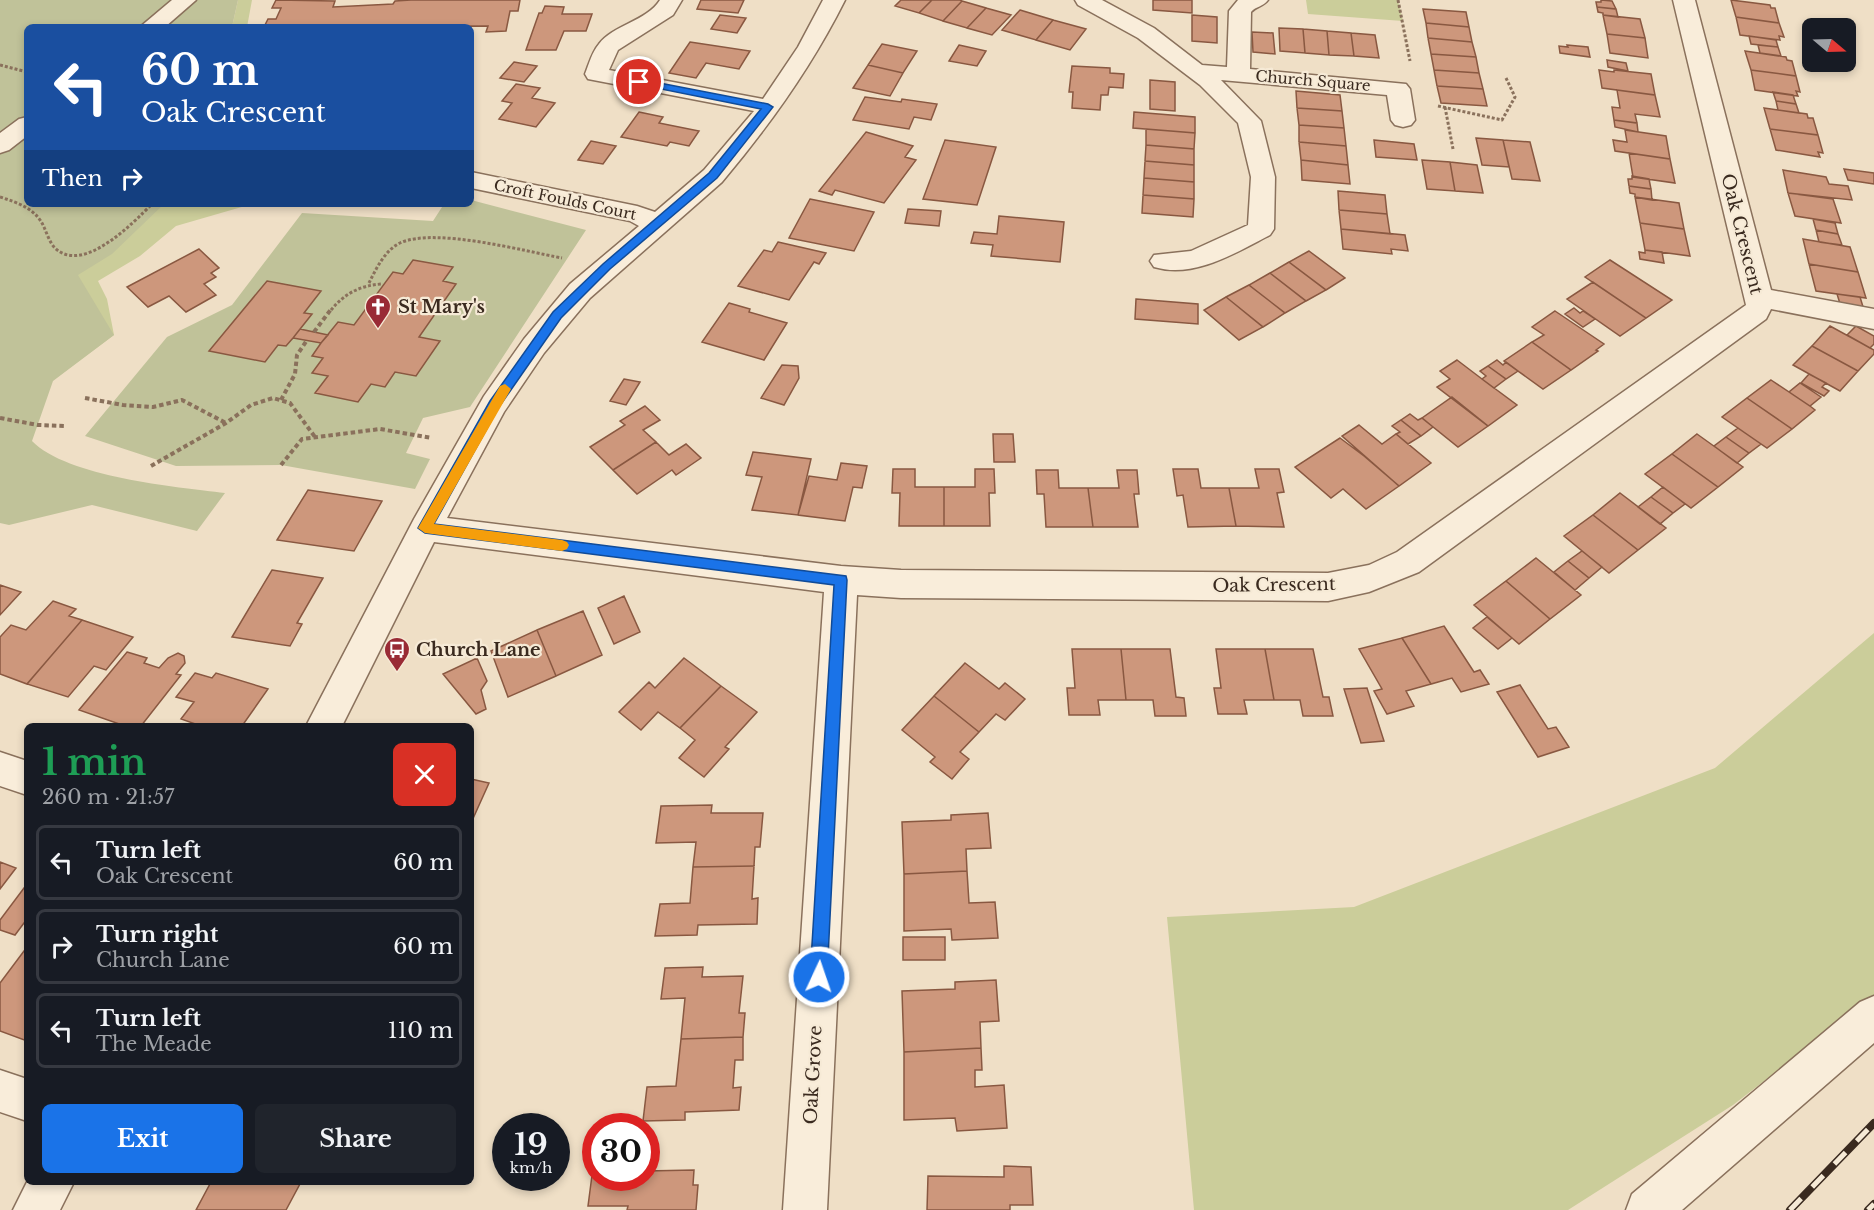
<!DOCTYPE html>
<html lang="en">
<head>
<meta charset="utf-8">
<style>
	:root { --surface:#171b24; --page:#20242c; --text:#f1f3f6; --muted:#9ea1a6; --line:#363941; --accent:#1a73e8 }
	body { margin:0; font-family:"Libre Baskerville",serif; background:var(--page); color:var(--text); height:100vh; display:flex; flex-direction:column; font-size:22px; white-space:nowrap }
	* { box-sizing:border-box; margin:0 }
	p { font-size:20px; color:var(--muted) }
	.icon { flex:none; width:33px; height:33px; fill:none; stroke:currentColor; stroke-width:2; stroke-linecap:round; stroke-linejoin:round }
	.map { position:relative; flex:1; overflow:hidden }
	.panel { position:absolute; left:24px; top:723px; width:450px; height:462px; display:flex; flex-direction:column; background:var(--surface); border-radius:9px; box-shadow:0 3px 9px #0003 }
	.panel>* { flex:none }
	.banner { position:absolute; left:24px; top:24px; width:450px; height:183px; border-radius:9px; box-shadow:0 3px 9px #0003; background:#1a4fa0; color:#fff; overflow:hidden }
	.needle { width:39px; rotate:109deg }
	.buttons { position:absolute; left:1802px; top:18px; display:grid; gap:12px }
	.buttons a { display:grid; place-items:center; width:54px; height:54px; border-radius:9px; background:var(--surface); box-shadow:0 3px 9px #0003; font-size:30px }
	.speed { position:absolute; left:492px; top:1113px; display:flex; gap:12px; font-size:30px; font-weight:700; text-align:center }
	.speed>* { display:grid; place-content:center; width:78px; height:78px; border-radius:50%; background:var(--surface); box-shadow:0 3px 9px #0003; line-height:1 }
	.speed small { font-size:15px; font-weight:400 }
	.speed .limit { border:9px solid #d22; background:#fff; color:#111 }
	.pin { position:absolute; display:grid; place-items:center; width:51px; height:51px; color:#fff; margin:-26px; border:3px solid #fff; border-radius:50%; box-shadow:0 2px 6px #0007 }
	.me { position:absolute; width:66px; margin:-33px; rotate:3deg; stroke-linejoin:round; filter:drop-shadow(0 0 4px #0008) }
	.turn { display:flex; align-items:center; gap:21px; height:126px; padding:0 18px; font-size:27px }
	.turn .icon { width:78px; height:78px; stroke-width:2.5 }
	.turn b { display:block; font-size:42px; line-height:51px }
	.then { display:flex; align-items:center; height:57px; padding:0 18px; background:#0003; gap:12px; font-size:22px }
	.round { display:grid; place-items:center; flex:none; width:63px; height:63px; border-radius:9px; background:var(--page) }
	.head { display:flex; align-items:center; justify-content:space-between; height:102px; padding:0 18px }
	h1 { font-size:36px; font-weight:700; line-height:45px; color:#1e9e55 }
	.primary-button { display:flex; gap:12px; margin-top:auto; padding:12px 18px }
	.primary-button a { flex:1; height:69px; border-radius:9px; background:var(--accent); color:#fff; font-size:24px; font-weight:700; line-height:69px; text-align:center }
	.primary-button a+a { background:var(--page); color:var(--text) }
	ul { padding:0; list-style:none }
	li { display:flex; align-items:center; gap:18px; height:75px; margin:0 12px 9px; padding:0 6px; border:3px solid var(--line); border-radius:9px }
	li div { flex:1 }
	li b { display:block; font-size:22px }
	li em { font-style:normal }
	.map>svg:first-child { display:block }
	.green { fill:#cbcd9a }
	.cemetery { fill:#c0c299 }
	.building { fill:#cd977c; stroke:#895841; stroke-width:1.5 }
	.lines { fill:none; stroke-linecap:round; stroke-linejoin:round }
	.minor-casing { stroke:#8a715c; stroke-width:3 }
	.path-far1 { stroke:#8a715c; stroke-width:3; stroke-dasharray:3 2; stroke-linecap:butt }
	.path { stroke:#8a715c; stroke-width:4; stroke-dasharray:4.5 3; stroke-linecap:butt }
	.minor { fill:#f9edda; fill-rule:evenodd }
	.rail-casing { stroke:#3a2a1f; stroke-width:8 }
	.rail { stroke:#f6ead6; stroke-width:5; stroke-dasharray:16; stroke-linecap:butt }
	.route { fill:#1a73e8; stroke:#114b97; stroke-width:1.5 }
	.slow { fill:#f59e0b }
	.labels { text-anchor:middle; stroke-width:4.5; stroke-linejoin:round; paint-order:stroke }
	.far-street-label { font-size:15px; fill:#3a2a1f; stroke:#f6ead6 }
	.street-label { font-size:18px; fill:#3a2a1f; stroke:#f6ead6 }
	.poi-label { font-size:18px; font-weight:bold; fill:#3a2a1f; stroke:#f6ead6; text-anchor:start }
</style>
</head>
<body>
<div class="map">
<svg width="1874" height="1210" viewBox="0 0 1874 1210">
	<rect width="100%" height="100%" fill="#efdfc6"/>
	<path class="green" d="M238 0H252L247 27H232Z
		M1306 0H1398L1403 21 1308 14Z
		M0 203 9 207 252 204 176 226 140 256 98 281 107 299 114 335 52 381Z
		M1874 633V1004L1846 1018 1733 1105 1568 1210H1194L1167 917 1354 907 1715 768Z"/>
	<path class="cemetery" d="M0 0H238L232 27H27V204H164L112 254 78 275 114 335 53 381 32 441C67 477 176 487 225 493L197 531 92 505 9 525 0 523Z
		M471 200 586 230 470 407 423 418 406 453 430 459 415 489 281 465 176 466 85 436 167 337 232 305 302 213 433 221 444 204H471Z"/>
	<path class="building" d="M276 0 335 1 333 7 393 4 395 1 411 0H520L518 11H510L506 31 486 32 488 26 264 27 268 19H276L281 8H272Z
		M701 0H744L738 13 697 9Z
		M901 0H932L919 13 895 6Z
		M932 0H960L962 1 943 21 919 13Z
		M1153 0H1192V13L1153 10Z
		M1601 0 1612 1 1616 9 1597 7 1596 2H1601Z
		M1731 0 1770 5 1771 8H1775L1779 23 1736 17Z
		M962 1 986 8 967 28 943 21Z
		M545 6 564 7 562 14H592L586 31H564L556 50H526L539 13H542Z
		M1597 7 1616 9 1618 17 1603 15V13L1598 12Z
		M986 8 1011 15 992 35 967 28Z
		M1423 9 1466 12 1469 27 1426 23Z
		M1020 10 1053 20 1036 40 1002 30Z
		M720 15 746 18 737 33 711 29Z
		M1192 15 1217 17V43L1192 41Z
		M1603 15 1640 19 1645 38 1607 34Z
		M1736 17 1779 23 1784 37 1779 36 1780 40 1740 35Z
		M1053 20 1086 29 1070 50 1036 40Z
		M1426 23 1469 27 1472 42 1428 38Z
		M1279 28 1303 29 1305 53 1280 51Z
		M1303 29 1327 31 1329 55 1305 53Z
		M1327 31 1351 33 1354 56 1329 55Z
		M1252 32 1273 33 1275 54 1253 52Z
		M1351 33 1375 35 1379 58 1354 56Z
		M1607 34 1645 38 1648 58 1610 53Z
		M1749 36 1776 40 1778 47 1751 44Z
		M1428 38 1472 42 1476 57 1431 54Z
		M690 42 750 51 739 69 706 63 696 78 669 73Z
		M882 44 917 51 903 73 868 65Z
		M959 45 986 51 977 66 949 61Z
		M1567 45 1588 47 1590 57 1560 53 1559 46 1568 47Z
		M1758 45 1778 47 1781 56 1760 53Z
		M1745 51 1786 57 1787 60 1792 61 1796 76 1751 70Z
		M1431 54 1476 57 1479 73 1434 70Z
		M1607 60 1626 63 1628 71 1608 67Z
		M514 62 537 66 524 82 500 78Z
		M868 65 903 73 890 96 853 88Z
		M1072 66 1110 68V73L1124 74 1123 88 1109 87 1108 95H1101L1100 110 1072 108 1073 92H1069Z
		M1434 70 1479 73 1483 89 1437 86Z
		M1599 70 1614 72V70L1651 74 1655 95 1602 88Z
		M1751 70 1796 76 1800 92 1796 91 1798 96 1755 90Z
		M1150 80 1175 82V111L1150 109Z
		M516 84 540 88 532 98 555 103 536 127 499 119 512 103 502 101Z
		M1437 86 1483 89 1487 106 1441 103Z
		M1617 90 1655 95 1660 117 1635 114 1637 123 1614 120 1612 107 1620 108Z
		M1296 91 1340 95 1342 111 1297 108Z
		M1773 92 1793 95 1796 104 1776 101Z
		M865 97 901 102 902 99 937 104 931 120 914 117 909 129 853 120Z
		M1776 101 1796 104 1799 113 1778 110Z
		M1297 108 1342 111 1344 128 1299 125Z
		M1764 108 1807 114 1808 118H1813L1818 135 1770 129Z
		M639 112 663 117 659 123 699 131 689 146 670 142 667 146 621 137Z
		M1134 112 1195 117V133L1133 128Z
		M1614 120 1637 123 1638 132 1615 127Z
		M1299 125 1344 128 1346 146 1299 142Z
		M1146 129 1195 133 1194 149 1146 145Z
		M1770 129 1818 135 1823 153 1818 152 1820 157 1776 150Z
		M1625 130 1666 136 1670 159 1615 151 1613 140 1627 142Z
		M866 132 913 146 905 157 916 160 884 203 835 190 832 195 819 191Z
		M1476 138 1503 140 1509 167 1482 165Z
		M945 140 996 147 977 205 923 199Z
		M1374 140 1414 144 1417 160 1376 157Z
		M1503 140 1530 142 1540 181 1512 179Z
		M591 141 616 146 603 164 578 160Z
		M1299 142 1346 146 1348 165 1301 160Z
		M1146 145 1194 149V165L1145 161Z
		M1629 153 1670 159 1675 183 1633 177Z
		M1301 160 1348 165 1350 184 1302 180Z
		M1422 160 1450 162 1455 191 1427 189Z
		M1145 161 1194 165V182L1144 178Z
		M1450 162 1477 165 1483 193 1455 191Z
		M1844 169 1874 173V184L1848 180Z
		M1783 170 1826 177 1829 184 1848 186 1852 200 1788 193Z
		M1632 176 1649 179 1651 189 1629 186 1628 179H1632Z
		M1144 178 1194 182V199L1143 195Z
		M1629 186 1651 189 1652 200 1635 197V194L1630 193Z
		M1338 191 1385 195 1387 214 1339 210Z
		M1788 193 1833 199 1841 223 1795 216Z
		M1143 195 1194 199 1193 217 1142 213Z
		M1635 197 1679 203 1684 229 1640 223Z
		M810 199 874 212 854 251 789 238Z
		M908 209 941 211 939 226 905 223Z
		M1339 210 1387 214 1390 234 1341 229Z
		M999 216 1064 222 1060 262 991 256 993 245 971 243 974 232 997 234Z
		M1813 219 1835 223 1838 234 1816 230Z
		M1640 223 1684 229 1690 256 1645 250Z
		M1341 229 1405 235 1408 251 1391 249 1392 254 1343 249Z
		M1816 230 1838 234 1842 245 1819 242Z
		M1803 239 1850 247 1858 272 1809 264Z
		M778 242 826 253 819 264 814 262 789 300 738 286 764 250 772 252Z
		M199 249 219 268 211 273 216 277 204 284 216 295 186 312 169 296 148 307 127 287Z
		M1645 250 1662 252 1664 263 1640 259 1639 252 1645 253Z
		M1309 251 1345 278 1326 290 1289 262Z
		M413 260 453 267 443 281 456 284 419 337 440 341 416 376 395 372 385 387 371 384 358 402 315 393 328 376 312 373 323 358 312 356 321 343 338 322 354 325 393 272 403 274Z
		M1610 260 1672 300 1646 318 1585 277Z
		M1289 262 1326 290 1306 301 1270 273Z
		M1809 264 1858 272 1866 298 1816 291Z
		M1270 273 1306 301 1285 313 1249 285Z
		M267 281 321 291 304 313 312 314 293 338 286 346 278 345 265 362 209 351Z
		M1593 282 1646 318 1620 336 1567 299Z
		M1249 285 1285 313 1263 327 1226 297Z
		M1837 294 1860 297 1864 310 1841 307Z
		M1226 297 1263 327 1239 340 1204 310Z
		M1136 299 1198 304V324L1135 319Z
		M729 303 750 309 749 312 787 323 764 360 702 342Z
		M1574 308 1580 313 1583 311 1595 319 1583 327 1565 314Z
		M1555 311 1604 344 1596 350 1598 351 1571 370 1532 342 1544 335 1532 327Z
		M1830 326 1874 350V354L1858 371 1812 346Z
		M1856 326 1874 336V344L1870 348 1847 335Z
		M300 329 328 335 321 343 293 338Z
		M1532 342 1571 370 1543 389 1504 361Z
		M1812 346 1858 371 1840 391 1793 365Z
		M1457 360 1482 379 1517 405 1488 426 1437 387 1450 379 1440 371Z
		M1497 360 1503 365 1506 362 1518 371 1506 379 1488 366Z
		M782 365 798 366 799 378 784 405 761 398Z
		M1488 366 1506 379 1494 388 1482 379 1486 376 1480 371Z
		M1809 374 1826 383 1822 387 1829 391 1824 396 1801 383Z
		M624 379 640 382 626 405 610 401Z
		M1771 380 1810 406 1815 410 1792 429 1747 398Z
		M1800 383 1821 397 1810 406 1789 392Z
		M1452 397 1488 426 1458 447 1422 418Z
		M1747 398 1792 429 1767 448 1722 417Z
		M645 406 660 420 643 430 656 442 613 470 590 447 625 425 620 421Z
		M1410 414 1418 420 1422 418 1433 427 1421 436 1401 420Z
		M1401 420 1421 436 1408 444 1396 434 1400 432 1392 426Z
		M1359 425 1382 444 1396 434 1431 463 1399 486 1342 436Z
		M1738 428 1761 444 1749 453 1726 437Z
		M993 434H1013L1015 462H994Z
		M1697 434 1743 467 1718 487 1672 454Z
		M1726 437 1749 453 1737 463 1714 446Z
		M1340 438 1364 456 1399 486 1366 509 1343 489 1331 498 1295 467Z
		M656 442 669 455 686 444 701 458 676 475 672 470 637 494 613 470Z
		M753 452 811 459 798 515 752 510 762 477 746 475Z
		M1672 454 1718 487 1691 508 1645 474Z
		M841 463 867 466 862 488 853 487 845 521 798 515 809 476 837 480Z
		M893 469H915V487H944V526H899L900 493H892Z
		M975 469H994L995 493H989L990 526H944V487H975Z
		M1173 469H1198L1201 488H1229L1236 526 1188 527 1183 495 1177 496Z
		M1255 469H1279L1284 492 1277 493 1284 527 1236 526 1229 488H1259Z
		M1036 470H1058L1059 488H1088L1093 527H1046L1044 494H1037Z
		M1117 470H1137L1139 494H1134L1138 527H1093L1088 488H1119Z
		M1663 487 1685 504 1673 513 1651 497Z
		M308 490 382 501 354 551 277 540Z
		M1620 493 1666 528 1638 550 1593 515Z
		M1651 497 1673 513 1660 524 1638 507Z
		M1593 515 1638 550 1609 573 1564 536Z
		M1582 551 1602 567 1589 578 1568 561Z
		M1536 558 1581 595 1550 619 1506 581Z
		M1568 561 1589 578 1575 590 1554 572Z
		M272 570 323 578 297 623 302 624 290 646 232 637Z
		M1506 581 1550 619 1519 644 1474 605Z
		M0 585 21 592 0 615Z
		M624 596 640 632 614 644 598 608Z
		M53 601 76 609 69 616 82 620 27 684 0 674V637L11 625 26 630Z
		M583 611 602 655 556 676 537 630Z
		M1487 617 1512 638 1498 649 1473 628Z
		M82 620 133 637 106 670 94 666 68 697 27 684Z
		M1444 626 1474 672 1480 670 1489 684 1461 692 1452 678 1431 684 1402 638Z
		M537 630 556 676 508 697 491 651Z
		M1402 638 1431 684 1406 691 1414 706 1387 714 1374 691 1382 689 1359 649Z
		M1072 649H1121L1126 700H1098L1100 715H1069L1067 688H1075Z
		M1121 649H1170L1176 697 1184 698 1186 716H1155L1153 700H1126Z
		M1216 649H1265L1274 700H1244L1247 714H1218L1214 688H1221Z
		M1265 649H1313L1323 697H1329L1333 716H1303L1300 700H1274Z
		M127 652 147 658 144 663 159 668 168 658 178 653 184 656 185 663 176 674 181 675 141 726H125L79 710Z
		M477 658 487 681 481 690 486 709 476 714 443 674Z
		M684 658 721 686 680 728 658 712 641 730 619 712 649 682 655 688Z
		M965 663 999 689 1005 683 1025 699 1005 720 996 714 979 732 934 696Z
		M195 673 212 678 216 673 268 689 242 726H201L181 719 194 702 176 697Z
		M1520 685 1548 729 1556 727 1569 747 1538 757 1497 692Z
		M721 686 757 712 725 747 729 749 704 777 679 758 695 740 680 728Z
		M1367 688 1384 741 1361 743 1344 689Z
		M934 696 979 732 960 752 969 759 952 779 930 762 935 757 902 730Z
		M471 779 489 783 471 823Z
		M712 805 711 813H763L760 847H755L754 866 693 867 696 842 656 843 661 806Z
		M988 813 991 848 966 849 967 871 904 874 902 822 951 820V815Z
		M0 862 16 868 0 889Z
		M754 866 752 899 758 898 757 924 698 925 697 935 655 936 660 904 690 903 693 867Z
		M967 871 969 903 995 902 998 938 952 940 951 929 904 931V874Z
		M27 884V919L15 935 0 930V920Z
		M903 937H945V960H903Z
		M27 947V1041L0 1031V983Z
		M703 967 702 977 743 976 739 1013H745L743 1037 681 1039 685 998 661 999 665 968Z
		M996 980 999 1021 980 1022 981 1048 904 1052 902 991 955 989V982Z
		M743 1037V1060H735L733 1088 741 1087 739 1110 685 1112V1120L643 1121 647 1087 676 1086 681 1039Z
		M981 1048 982 1070H975V1087L1004 1085 1007 1128 957 1131 955 1118 904 1120V1052Z
		M594 1160 596 1178H646V1171L694 1170 693 1185H698L696 1210H627L628 1206H588Z
		M1004 1166 1031 1167 1033 1205H1010V1210H927L928 1176 1004 1177Z
		M211 1182H301L286 1210H196Z"/>
	<g class="lines">
		<defs>
			<path id="minor" d="M172 0H196L165 27H140Z
				M660 0H682L673 15 618 50 609 70 763 99 798 47 823 0H845C812 66 770 125 722 182L590 298 544 353 504 412 447 518 841 566 901 570 1328 573 1369 565 1397 552 1746 305 1673 0H1695L1771 290 1874 309V329L1771 309 1766 319 1419 572 1369 592 1328 601 901 598 857 595 827 1210H783L824 592 434 542 342 726H306L414 519 484 396 524 339 570 284 639 226 630 221 471 188V172L637 206 655 212 704 170 754 111 588 79 585 74C589 64 592 52 599 44 613 25 647 21 660 0Z
				M1075 0H1102L1154 28 1202 65 1227 67 1229 11 1238 0H1268C1263 7 1256 6 1251 12L1250 69 1406 84 1410 89 1415 120 1411 125 1403 127 1395 125 1391 120 1387 95 1221 80 1261 121 1275 177 1274 229 1270 235C1235 253 1194 279 1154 267L1150 261 1154 255 1191 251 1248 225 1251 177 1238 123 1200 85 1138 38 1078 5Z
				M27 117V136L9 150 0 153V133L19 119Z
				M0 752 27 761V795L0 786Z
				M1874 996V1043L1682 1210H1626L1632 1194 1860 1002Z
				M0 1070 27 1079V1121L0 1112Z
				M27 1182H74L60 1210H13Z"/>
		</defs>
		<use href="#minor" class="minor-casing"/>
		<path class="path-far1" d="M1398 0 1410 61
			M0 65 27 72
			M1438 106 1502 120 1515 97 1506 78
			M1445 107 1453 149
			M0 197C19 203 36 209 44 227 47 234 50 243 55 248 83 275 133 223 152 204
			M369 283C376 269 385 250 400 243 434 227 524 251 562 258
			M331 310C345 293 361 285 383 284"/>
		<path class="path" d="M314 332 332 308
			M85 398 123 405 153 407 182 400 226 423
			M281 400 295 374 297 355 307 340
			M0 418 38 425 66 426
			M281 465 302 439 380 429 432 438
			M151 466 226 423 251 405 273 398 290 403 315 437"/>
		<use href="#minor" class="minor"/>
		<defs>
			<path id="rail" d="M1790 1210 1874 1123
				M1868 1210 1874 1204"/>
		</defs>
		<use href="#rail" class="rail-casing"/>
		<use href="#rail" class="rail"/>
	</g>
	<path class="route" d="M639 79 768 104 773 107 717 178 610 269 561 318 499 407 434 524 846 576 847 580 827 977 824 983 819 985 813 983 810 977 834 585 425 533 418 528 490 401 553 312 603 264 709 173 761 109 636 84V80Z"/>
	<path class="slow" d="M505 384 511 389 434 524 562 540 567 542 569 545 567 549 562 551 425 533 418 528 500 386Z"/>
	<defs>
		<symbol id="church-pin" viewBox="-11 -11 22 30"><path d="M0 17L-7.5 6A9.5 9.5 0 1 1 7.5 6Z" fill="#992b35" stroke="#f6ead6"/><path d="M-1.2-6h2.4v3.5h3.3v2.4h-3.3V6h-2.4V-.1h-3.3v-2.4h3.3Z" fill="#fff"/></symbol>
		<symbol id="bus-pin" viewBox="-11 -11 22 30"><path d="M0 17L-7.5 6A9.5 9.5 0 1 1 7.5 6Z" fill="#992b35" stroke="#f6ead6"/><path d="M-5-6H5V4H4V6H2V4H-2V6H-4V4H-5ZM-3.5-4V0h7V-4ZM-3.5 1.2v1.5H-2V1.2ZM2 1.2v1.5H3.5V1.2Z" fill="#fff"/></symbol>
	</defs>
	<g fill-rule="evenodd">
		<use href="#church-pin" x="363" y="292" width="30" height="40"/>
		<use href="#bus-pin" x="382" y="635" width="30" height="40"/>
	</g>
	<g class="labels">
		<g class="far-street-label">
			<text transform="translate(1313 81) rotate(5)" y="5">Church Square</text>
			<text transform="translate(565 200) rotate(12)" y="5">Croft Foulds Court</text>
		</g>
		<g class="street-label">
			<text transform="translate(1742 234) rotate(76)" y="6">Oak Crescent</text>
			<text transform="translate(1274 585) rotate(-1)" y="6">Oak Crescent</text>
			<text transform="translate(813 1075) rotate(-87)" y="6">Oak Grove</text>
		</g>
		<g class="poi-label">
			<text x="398" y="313">St Mary's</text>
			<text x="416" y="656">Church Lane</text>
		</g>
	</g>
</svg>
<div class="buttons">
<a><svg class="needle" viewBox="-14 -14 28 28"><path d="M0-13l5 13h-10z" fill="#e53935"/><path d="M0 13l5-13h-10z" fill="#9ea1a6"/></svg></a>
</div>
<div class="speed"><div>19<small>km/h</small></div><div class="limit">30</div></div>
<div class="pin" style="left:639px;top:82px;background:#d93025"><svg class="icon" aria-label="arrive" viewBox="0 0 24 24"><path d="M6 21V4h12l-3 4 3 4H6"/></svg></div>
<svg class="me" style="left:819px;top:977px" viewBox="-20 -20 40 40"><circle r="17" fill="#1a73e8" stroke="#fff" stroke-width="3"/><path d="M0-11L8 9 0 5-8 9z" fill="#fff"/></svg>
<div class="banner">
<div class="turn"><svg class="icon" aria-label="left" viewBox="0 0 24 24"><path d="M17 20v-9H6M10 6l-5 5 5 5"/></svg><div><b>60 m</b>Oak Crescent</div></div>
<div class="then">Then<svg class="icon" aria-label="right" viewBox="0 0 24 24"><path d="M7 20v-9h11M14 6l5 5-5 5"/></svg></div>
</div>
<section class="panel">
<div class="head"><div><h1>1 min</h1><p>260 m · 21:57</p></div><a class="round" style="background:#d93025;color:#fff"><svg class="icon" aria-label="close" viewBox="0 0 24 24"><path d="M6 6l12 12M18 6L6 18"/></svg></a></div>
<ul>
<li><svg class="icon" aria-label="left" viewBox="0 0 24 24"><path d="M17 20v-9H6M10 6l-5 5 5 5"/></svg><div><b>Turn left</b><p>Oak Crescent</p></div><em>60 m</em></li>
<li><svg class="icon" aria-label="right" viewBox="0 0 24 24"><path d="M7 20v-9h11M14 6l5 5-5 5"/></svg><div><b>Turn right</b><p>Church Lane</p></div><em>60 m</em></li>
<li><svg class="icon" aria-label="left" viewBox="0 0 24 24"><path d="M17 20v-9H6M10 6l-5 5 5 5"/></svg><div><b>Turn left</b><p>The Meade</p></div><em>110 m</em></li>
</ul>
<div class="primary-button"><a>Exit</a><a>Share</a></div>
</section>
</div>
</body>
</html>
